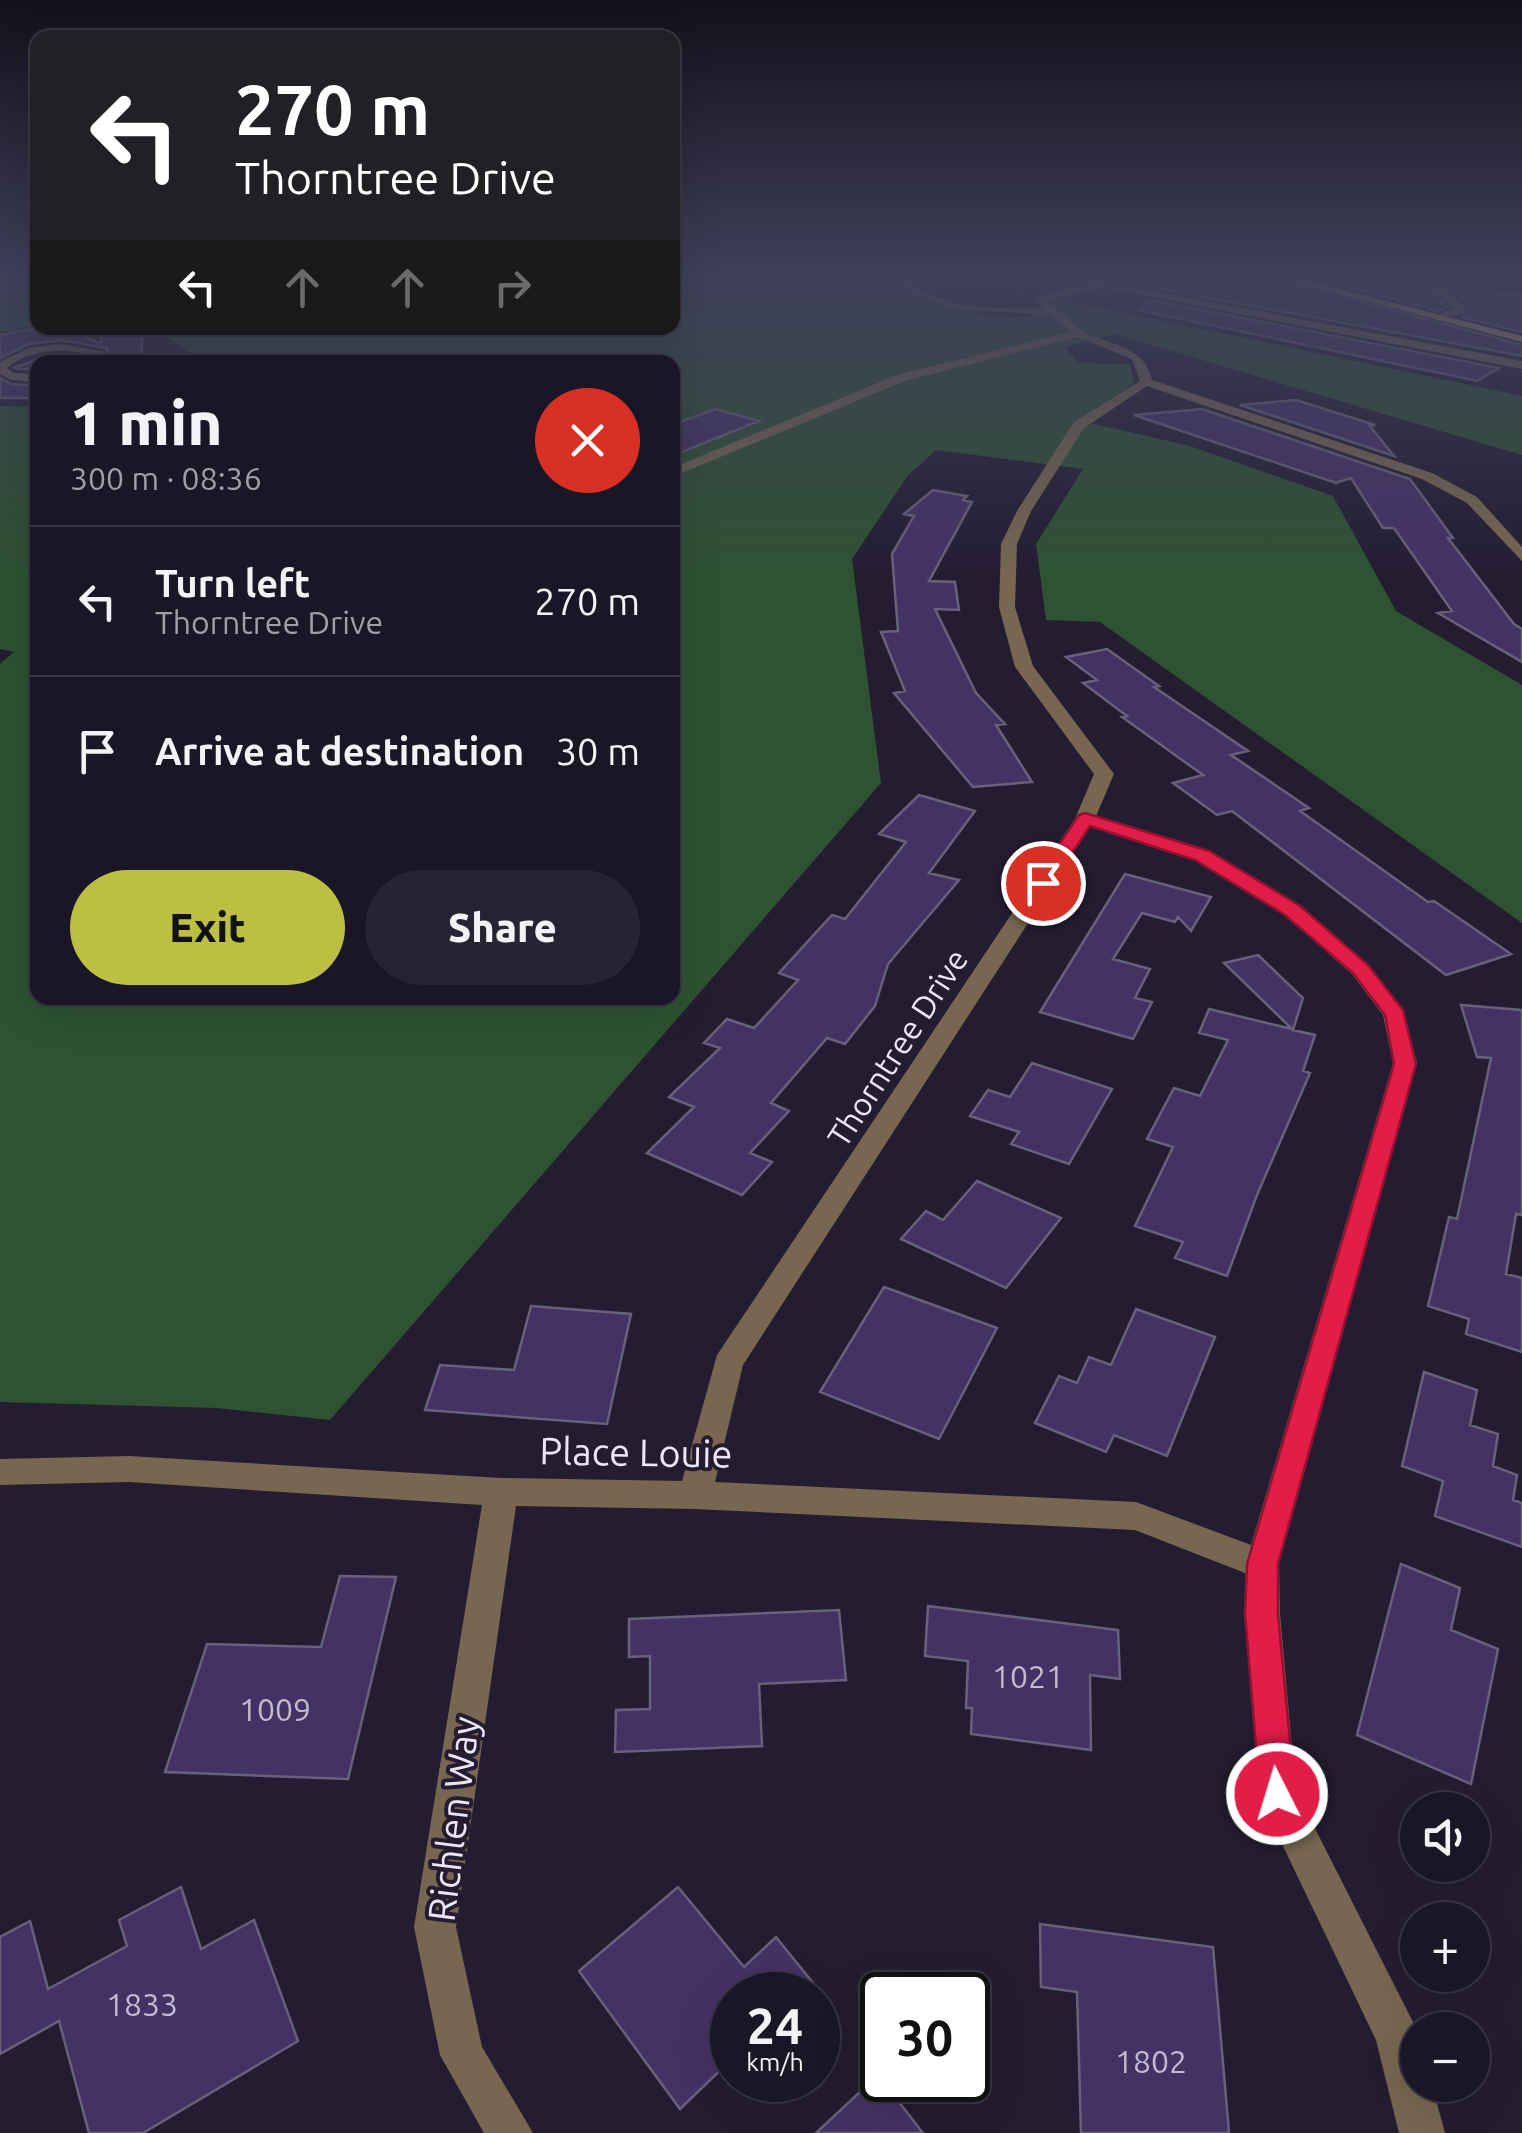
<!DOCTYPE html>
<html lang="en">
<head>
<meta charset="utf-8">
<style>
	:root { --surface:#1b1626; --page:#282332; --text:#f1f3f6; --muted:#a09fa7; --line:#393543; --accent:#bdbf43 }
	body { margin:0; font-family:Ubuntu,sans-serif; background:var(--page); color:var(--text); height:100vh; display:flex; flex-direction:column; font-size:38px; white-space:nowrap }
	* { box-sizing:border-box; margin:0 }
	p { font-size:32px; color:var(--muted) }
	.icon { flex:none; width:55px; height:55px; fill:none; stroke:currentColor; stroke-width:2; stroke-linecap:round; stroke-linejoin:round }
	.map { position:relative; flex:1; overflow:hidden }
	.drawer { position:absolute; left:30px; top:355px; width:650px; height:650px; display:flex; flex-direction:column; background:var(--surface); border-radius:20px; box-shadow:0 10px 40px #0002,0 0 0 2px var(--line) }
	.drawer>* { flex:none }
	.hud { position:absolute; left:30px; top:30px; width:650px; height:305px; border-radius:20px; box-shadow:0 10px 40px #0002,0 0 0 2px var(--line); background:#202124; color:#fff; overflow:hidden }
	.tools { position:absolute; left:1400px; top:1792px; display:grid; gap:20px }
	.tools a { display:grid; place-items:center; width:90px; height:90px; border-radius:50%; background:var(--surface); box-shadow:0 10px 40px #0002,0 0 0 2px var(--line); font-size:50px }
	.speed { position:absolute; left:710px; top:1972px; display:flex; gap:20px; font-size:50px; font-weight:700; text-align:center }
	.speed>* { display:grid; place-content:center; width:130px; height:130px; border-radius:50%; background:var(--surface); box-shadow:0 10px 40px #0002,0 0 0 2px var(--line); line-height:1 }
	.speed small { font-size:25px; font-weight:400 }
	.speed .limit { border:5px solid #111; border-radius:15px; background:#fff; color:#111 }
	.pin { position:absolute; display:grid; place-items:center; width:85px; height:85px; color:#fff; margin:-42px; border:5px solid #fff; border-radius:50%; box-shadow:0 2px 10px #0007 }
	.me { position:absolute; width:110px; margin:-55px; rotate:355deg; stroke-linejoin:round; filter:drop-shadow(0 0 8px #0008) }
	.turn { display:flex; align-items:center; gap:35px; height:210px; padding:0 40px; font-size:45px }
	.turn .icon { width:130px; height:130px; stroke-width:2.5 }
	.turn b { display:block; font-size:70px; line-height:85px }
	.lanes { display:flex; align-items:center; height:95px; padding:0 40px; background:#0003; justify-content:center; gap:50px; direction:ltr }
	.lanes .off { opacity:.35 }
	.round { display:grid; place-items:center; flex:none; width:105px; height:105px; border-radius:52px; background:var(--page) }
	.overview { display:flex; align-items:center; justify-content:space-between; height:170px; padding:0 40px }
	h1 { font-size:60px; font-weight:800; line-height:75px }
	.primary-button { display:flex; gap:20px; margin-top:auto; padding:20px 40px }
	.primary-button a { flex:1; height:115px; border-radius:60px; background:var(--accent); color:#111; font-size:40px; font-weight:800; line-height:115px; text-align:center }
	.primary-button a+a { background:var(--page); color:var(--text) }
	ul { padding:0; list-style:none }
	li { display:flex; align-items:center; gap:30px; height:150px; padding:0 40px; border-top:2px solid var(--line) }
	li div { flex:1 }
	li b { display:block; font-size:38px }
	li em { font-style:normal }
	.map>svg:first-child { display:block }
	.green { fill:#2e5232 }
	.building { fill:#453265; stroke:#68617a; stroke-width:2.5 }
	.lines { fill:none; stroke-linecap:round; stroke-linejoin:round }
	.minor { fill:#776750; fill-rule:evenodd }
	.major { fill:#ceac7d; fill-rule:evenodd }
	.route { fill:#e11d48; stroke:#92132f; stroke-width:2.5 }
	.labels { text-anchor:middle; stroke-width:8; stroke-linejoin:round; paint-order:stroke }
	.street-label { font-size:32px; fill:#ebe7f5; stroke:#241d32 }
	.near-number-label { font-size:32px; fill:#c2bad1 }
	.near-street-label { font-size:38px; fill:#ebe7f5; stroke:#241d32 }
</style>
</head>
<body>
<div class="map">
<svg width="1522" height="2133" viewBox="0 0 1522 2133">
	<rect width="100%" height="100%" fill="#241d32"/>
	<path class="green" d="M37 277V325L0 333V278Z
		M673 277H883L889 279 891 288 992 318 1027 316 1058 299 1522 396V455L1114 334 1065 347 1078 363 1130 364 1134 384 1077 420 1190 446 1333 496 1396 611 1522 685V923L1100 622 1046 620 1036 544 1083 469 936 450 908 475 852 559 881 783 330 1420 217 1408 0 1402V664L14 652 0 649V406L38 407V998H672V362H391L353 353 301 362H203L154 328H672Z"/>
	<path class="building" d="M1233 277H1271L1522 345V356L1161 289 1185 278 1232 288Z
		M1309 277H1416L1447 307 1439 311Z
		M1437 277H1492L1494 294H1522V332L1462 317 1465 302Z
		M1149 300 1499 368 1477 381 1454 376 1138 310Z
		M37 328H66L101 344V328H142V362H112L106 348 62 340 29 344 0 358V335Z
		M50 355 84 357 94 362H38V370L13 368Z
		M0 378 11 384 38 386V398H0Z
		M1296 400 1375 425 1370 426 1394 456 1240 405Z
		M715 409 759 421 672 456V425Z
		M1202 409 1410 479 1453 538H1448L1514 624 1522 629V662L1438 613 1452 611 1394 528H1383L1351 478 1336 483 1134 415Z
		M933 490 967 496 963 500 972 502 929 581 955 582 959 610 935 609 976 693 1005 724 996 725 1032 782 973 787 894 693 905 691 881 632 898 631 892 554 914 516 904 514Z
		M1107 649 1159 686 1154 687 1248 751 1231 755 1309 808 1300 811 1428 902 1434 901 1511 954 1446 975 1232 811 1217 815 1173 783 1203 775 1122 717 1127 716 1083 683 1097 680 1066 657Z
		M919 795 975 811 929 873 959 880 888 964 875 1006 845 1044 827 1038 771 1103 789 1111 750 1153 772 1162 742 1195 647 1153 694 1107 669 1097 720 1048 704 1043 727 1019 754 1028 798 980 779 973 832 915 845 919 906 842 879 834Z
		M1125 874 1211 897 1191 931 1178 917 1175 922 1142 913 1113 959 1150 969 1135 998 1152 1002 1133 1039 1040 1012Z
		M1258 955 1303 998 1293 1030 1315 1035 1303 1071 1310 1073 1257 1195 1227 1276 1175 1258 1183 1242 1135 1226 1173 1147 1147 1139 1174 1088 1200 1096 1228 1040 1199 1033 1209 1009 1292 1029 1224 963Z
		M1461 1005 1522 1010V1215L1516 1214 1506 1274 1522 1278V1352L1466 1334 1469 1319 1428 1306 1449 1217 1457 1219 1491 1058 1477 1057Z
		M1032 1063 1112 1089 1069 1164 1011 1144 1019 1132 970 1116 988 1090 1010 1097Z
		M977 1181 1061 1218 1006 1288 901 1239 926 1211 943 1220Z
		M884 1287 997 1328 939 1439 820 1392Z
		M531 1306 631 1314 607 1424 425 1410 440 1365 514 1370Z
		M1136 1309 1215 1337 1167 1456 1114 1435 1106 1452 1035 1423 1059 1376 1077 1383 1089 1357 1111 1365Z
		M1424 1372 1477 1390 1470 1425 1498 1434 1493 1466 1517 1475 1513 1500 1522 1503V1547L1435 1516 1443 1481 1402 1466Z
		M1401 1564 1460 1588 1451 1630 1498 1649 1471 1784 1357 1735Z
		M340 1576 396 1577 348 1779 165 1772 207 1644 321 1647Z
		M928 1606 1118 1630 1120 1679 1090 1675 1091 1750 971 1734 972 1708H966L968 1661 925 1656Z
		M839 1610 846 1680 759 1684 762 1746 615 1752 616 1710 650 1709V1656L629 1657V1619Z
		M181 1887 201 1949 254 1920 298 2041 143 2133H89L59 2021 0 2054V1937L30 1921 48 1989 127 1946 119 1920Z
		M678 1887 744 1967 776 1937 813 1983 801 1995H732V2059L680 2109 579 1971Z
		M1040 1924 1213 1947 1229 2133H1081L1077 1992 1041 1987Z
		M878 2075 923 2133H816Z"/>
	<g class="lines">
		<path class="minor" d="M906 277H916L913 287C952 310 1000 309 1043 308L1036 298 1103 277 1106 282 1522 361V369L1102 287 1048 301C1060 311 1072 324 1085 332 1113 347 1144 345 1152 380L1432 473 1477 497 1522 547V561L1467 503 1422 479 1147 386 1084 428 1031 511 1017 544 1015 607 1033 666 1114 774 1096 816 1209 852 1300 905 1368 964 1403 1009 1417 1063 1279 1564 1280 1614 1296 1791 1412 2020 1418 2032V2085H1432L1445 2133H1399L1376 2040 1258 1794 1245 1573 1135 1530 695 1509 516 1506 456 1927 482 2047 533 2133H484L440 2055 414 1927 482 1505 129 1482 0 1485V1459L129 1456 501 1478 682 1481 717 1355 1075 819 1094 774 1015 667 999 607 1001 544 1017 511 1074 422 1140 381 1132 359 1078 337 905 381 672 477V468L897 375 1071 332 1050 314 958 310 904 290ZM1090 827 1195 860 1284 915 1352 974 1383 1015 1393 1063 1251 1545 1136 1502 715 1482 743 1365Z
			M1420 277H1431L1463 305 1460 314 1437 320V316L1453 308Z
			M62 344 105 352 109 362H98L96 356C67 348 31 347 7 368L14 373 38 374V382L11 380 0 374V362L29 348Z"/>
		<path class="major" d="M1275 277H1293L1522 336V342Z"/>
	</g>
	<linearGradient id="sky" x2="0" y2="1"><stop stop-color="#14101c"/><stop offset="0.48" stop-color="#3f405a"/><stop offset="1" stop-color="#3f405a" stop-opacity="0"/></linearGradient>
	<rect width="1522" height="576" fill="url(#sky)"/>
	<path class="route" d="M1085 813 1209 851 1300 906 1368 965 1403 1010 1416 1064 1278 1564V1614L1295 1794 1290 1806 1277 1811 1265 1806 1260 1794 1245 1614 1247 1564 1394 1064 1385 1015 1353 973 1285 915 1195 860 1090 826 1050 887H1036L1033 883 1079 815Z"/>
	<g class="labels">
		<g class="street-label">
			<text transform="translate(898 1048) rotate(-57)" y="11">Thorntree Drive</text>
		</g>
		<g class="near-number-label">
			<text x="1028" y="1688">1021</text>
			<text x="275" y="1721">1009</text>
			<text x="142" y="2016">1833</text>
			<text x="1151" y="2073">1802</text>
		</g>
		<g class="near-street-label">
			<text transform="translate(636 1453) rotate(1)" y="13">Place Louie</text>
			<text transform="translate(454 1819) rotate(-83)" y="13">Richlen Way</text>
		</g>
	</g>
</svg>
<div class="tools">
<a><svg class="icon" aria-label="sound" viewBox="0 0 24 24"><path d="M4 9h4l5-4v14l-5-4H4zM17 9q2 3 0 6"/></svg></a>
<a>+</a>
<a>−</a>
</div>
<div class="speed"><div>24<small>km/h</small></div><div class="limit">30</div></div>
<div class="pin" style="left:1043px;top:883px;background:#d93025"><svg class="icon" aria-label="arrive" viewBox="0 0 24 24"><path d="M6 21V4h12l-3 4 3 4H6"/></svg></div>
<svg class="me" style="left:1277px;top:1794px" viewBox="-20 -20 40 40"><circle r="17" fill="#e11d48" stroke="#fff" stroke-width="3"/><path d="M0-11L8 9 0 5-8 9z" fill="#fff"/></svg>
<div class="hud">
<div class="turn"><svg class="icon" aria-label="left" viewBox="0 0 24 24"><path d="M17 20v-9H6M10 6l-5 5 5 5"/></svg><div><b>270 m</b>Thorntree Drive</div></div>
<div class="lanes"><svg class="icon" aria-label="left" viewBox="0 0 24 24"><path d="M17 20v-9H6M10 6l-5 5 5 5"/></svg><svg class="icon off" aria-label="ahead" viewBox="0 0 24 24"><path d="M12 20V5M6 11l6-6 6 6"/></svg><svg class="icon off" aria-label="ahead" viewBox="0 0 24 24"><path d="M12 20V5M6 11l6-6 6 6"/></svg><svg class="icon off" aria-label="right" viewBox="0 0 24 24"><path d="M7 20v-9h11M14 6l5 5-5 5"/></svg></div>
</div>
<section class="drawer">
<div class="overview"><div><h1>1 min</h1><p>300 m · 08:36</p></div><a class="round" style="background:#d93025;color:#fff"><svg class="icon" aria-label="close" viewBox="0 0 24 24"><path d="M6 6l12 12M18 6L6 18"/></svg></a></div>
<ul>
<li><svg class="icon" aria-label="left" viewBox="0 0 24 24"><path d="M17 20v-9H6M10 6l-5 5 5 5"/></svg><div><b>Turn left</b><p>Thorntree Drive</p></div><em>270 m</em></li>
<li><svg class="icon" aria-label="arrive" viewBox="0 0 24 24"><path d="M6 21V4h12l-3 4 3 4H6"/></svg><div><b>Arrive at destination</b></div><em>30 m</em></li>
</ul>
<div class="primary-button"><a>Exit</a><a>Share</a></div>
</section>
</div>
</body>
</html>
